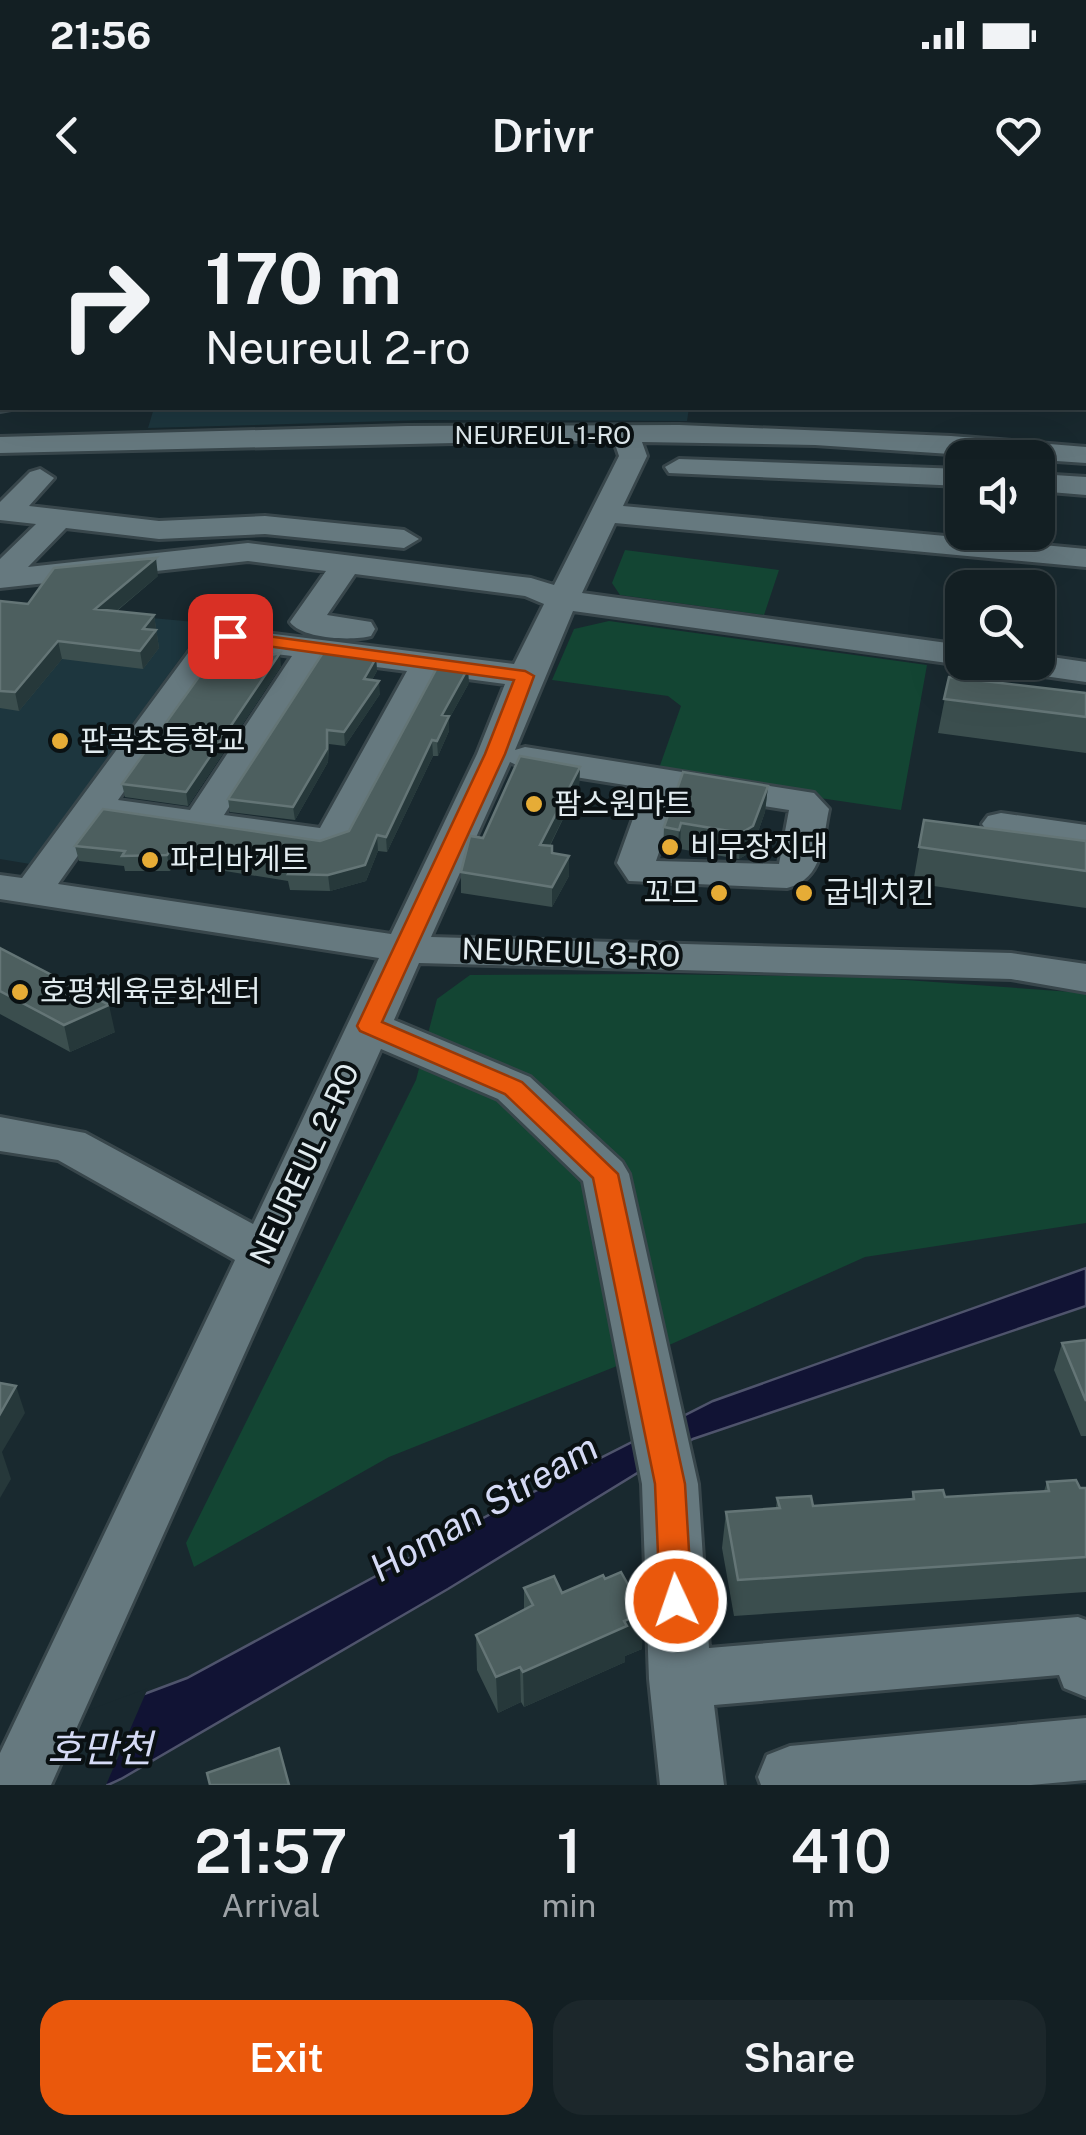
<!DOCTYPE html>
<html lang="en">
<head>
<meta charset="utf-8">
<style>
	:root { --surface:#131f23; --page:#1c272b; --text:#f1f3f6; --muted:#9da2a6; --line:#323d41; --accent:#ea580c }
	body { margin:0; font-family:"Public Sans","Noto Sans KR",sans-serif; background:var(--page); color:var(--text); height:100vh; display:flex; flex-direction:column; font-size:38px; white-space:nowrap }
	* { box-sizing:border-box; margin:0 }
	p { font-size:32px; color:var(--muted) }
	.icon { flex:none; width:55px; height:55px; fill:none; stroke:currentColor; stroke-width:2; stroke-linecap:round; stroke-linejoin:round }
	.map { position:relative; height:1585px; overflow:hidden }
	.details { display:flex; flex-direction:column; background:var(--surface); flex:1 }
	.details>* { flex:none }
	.guide { position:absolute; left:0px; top:0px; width:1088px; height:210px; box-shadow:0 10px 40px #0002,0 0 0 2px var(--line); background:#131f23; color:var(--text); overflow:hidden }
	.fabs { position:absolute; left:945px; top:240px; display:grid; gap:20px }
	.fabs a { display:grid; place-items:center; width:110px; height:110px; border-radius:20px; background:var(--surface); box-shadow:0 10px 40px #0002,0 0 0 2px var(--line); font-size:50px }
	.pin { position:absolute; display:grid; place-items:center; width:85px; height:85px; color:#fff; margin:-42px; border-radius:20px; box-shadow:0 5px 15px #0006 }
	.me { position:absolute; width:110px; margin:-55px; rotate:357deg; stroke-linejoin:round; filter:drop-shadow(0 0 8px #0008) }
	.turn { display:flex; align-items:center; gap:35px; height:210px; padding:0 40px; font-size:45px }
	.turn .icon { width:130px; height:130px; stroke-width:2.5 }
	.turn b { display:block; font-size:70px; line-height:85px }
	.eta { display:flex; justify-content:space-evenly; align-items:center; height:170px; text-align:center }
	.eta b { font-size:60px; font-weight:600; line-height:70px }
	.primary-button { display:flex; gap:20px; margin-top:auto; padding:20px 40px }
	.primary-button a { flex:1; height:115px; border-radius:30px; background:var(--accent); color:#fff; font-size:40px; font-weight:600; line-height:115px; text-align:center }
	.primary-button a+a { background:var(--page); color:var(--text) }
	.status { display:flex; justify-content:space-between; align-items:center; height:70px; padding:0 50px; background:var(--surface); direction:ltr }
	.status svg { height:28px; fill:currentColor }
	header { display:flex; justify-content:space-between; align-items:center; height:130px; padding:0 40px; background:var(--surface); font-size:45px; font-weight:600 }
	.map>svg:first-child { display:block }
	.built { fill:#1d363e }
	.green { fill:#134533 }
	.water { fill:#111334; stroke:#4f546c; stroke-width:2.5 }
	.pier { fill:#19292f }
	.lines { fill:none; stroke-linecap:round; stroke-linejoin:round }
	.minor-casing { stroke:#38464b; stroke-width:6 }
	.highway-casing { stroke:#38464b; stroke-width:5 }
	.minor { fill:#66797f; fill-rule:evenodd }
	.highway { fill:#3088d3; fill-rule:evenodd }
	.wall { fill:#3b4e4e }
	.shaded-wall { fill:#26383a }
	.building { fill:#4d5f5f; stroke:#647576; stroke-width:2.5 }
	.route { fill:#ea580c; stroke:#983908; stroke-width:2.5 }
	.poi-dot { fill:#e6ac36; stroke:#0a1113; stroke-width:4 }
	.labels { text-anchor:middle; stroke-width:8; stroke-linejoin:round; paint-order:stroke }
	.far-street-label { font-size:25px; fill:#e1ebef; stroke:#0a1113 }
	.poi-label { font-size:30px; fill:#e1ebef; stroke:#0a1113; text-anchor:start }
	.street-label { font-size:30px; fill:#e1ebef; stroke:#0a1113 }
	.near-water-label { font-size:38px; font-style:italic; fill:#d5daf5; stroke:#0a1113 }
</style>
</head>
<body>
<div class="status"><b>21:56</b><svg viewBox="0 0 49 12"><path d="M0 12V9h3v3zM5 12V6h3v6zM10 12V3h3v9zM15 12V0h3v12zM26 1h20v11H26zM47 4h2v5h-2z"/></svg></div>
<header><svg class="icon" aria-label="back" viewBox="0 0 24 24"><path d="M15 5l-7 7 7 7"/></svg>Drivr<svg class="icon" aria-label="heart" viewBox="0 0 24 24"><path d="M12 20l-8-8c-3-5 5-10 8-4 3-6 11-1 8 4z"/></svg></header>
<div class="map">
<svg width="1086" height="1585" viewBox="0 0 1086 1585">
	<rect width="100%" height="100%" fill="#19292f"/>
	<path class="built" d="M154 208H689L687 221 427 220 148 228Z
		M0 404 206 423 30 664 0 659Z"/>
	<path class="green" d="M625 350 779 370 764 415 620 395 612 383Z
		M609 421 927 465 901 610 657 574 681 506 668 496 552 480 574 429Z
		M651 774 864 777 1086 793V1023L865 1057 667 1146 389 1257 194 1367 186 1343 416 880 437 799 470 775Z"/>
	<path class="water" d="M1086 1068V1106L693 1239 448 1389 121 1579 108 1585H0V1548L187 1478 498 1310 713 1201Z"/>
	<path class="pier" d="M148 1488 106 1585H0V1543Z"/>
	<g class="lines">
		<defs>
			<path id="minor" d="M1086 8V21H1085V8Z
				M0 56H2V70H0Z
				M2 155V174L0 175V156Z
				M0 195 2 208 11 209 0 211Z
				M679 225 951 236 1086 247V263L815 245 642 242 647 256 623 306 1086 349V367L615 323 582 393 962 445V462H972L962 465 573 411 515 550 525 547 814 593 829 609C822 641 824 679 787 688L629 681 617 663 644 588 525 569 510 562 431 737 1011 753 1086 764V792L1011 779 419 763 394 820 530 877 622 962 629 974 698 1284 709 1448 1078 1417 1086 1420V1497L1064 1488 1059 1475 714 1505 724 1585H660L649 1479 642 1284 583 981 498 899 381 849 51 1585H0V1553L235 1060 58 960 0 951V917L85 933 253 1024 379 758 0 699V675L22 678 205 430 217 427 514 464 544 404 525 396 355 374 327 415 371 422 375 429 371 436C352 441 302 439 290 422L326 371 248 361 0 388V359L36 324 0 320V302L30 272 40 269 54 278 29 306 159 321 265 316 404 330 419 339 404 348 265 334 159 339 66 328 28 367 248 343 531 378 554 385 619 256 614 241H543L0 253V237L407 226ZM226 448 292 456 190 610 118 600ZM323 460 407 471 320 628 224 615ZM438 475 505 484 477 554 391 734 58 684 103 620 322 653 349 643ZM679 593 789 610 779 664 656 661Z
				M679 259 962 269V286L669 273 665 267Z
				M1038 274 1086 277V295L1038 291Z
				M1038 455 1086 462V482L1016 472 1000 462H1038Z
				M1001 613 1086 625V647L988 632 982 624 988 616Z
				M1086 1518V1580L1031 1585H761L758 1577 767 1555 790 1546Z"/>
			<path id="highway" d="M293 0H381L383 2H295Z
				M0 20H2V36H0Z
				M1085 82H1086V100H1085Z"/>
		</defs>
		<use href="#minor" class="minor-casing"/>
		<use href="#highway" class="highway-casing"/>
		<use href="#minor" class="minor"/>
		<use href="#highway" class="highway"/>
	</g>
	<path class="wall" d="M158 376 117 411 154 415 159 448 143 469 62 459 19 511 0 508V401L28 404Z
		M271 455 281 466 188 606 125 597 122 584Z
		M376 458 377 471 372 480 380 494 345 546 329 544 328 562 295 620 230 612 228 599Z
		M949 477 1086 493V553L938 533Z
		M469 483 449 519V531L438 556H433L387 652 378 651 366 681 330 691 290 690 288 681 175 663 170 671H125L124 666 79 661 75 646 320 641 349 631Z
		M580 567 579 586 550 646 552 653 569 656V676L552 707 461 693V672L483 638Z
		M768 586 765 612 751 652 739 659 680 649 677 656 663 653 664 627Z
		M924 620 1086 641V708L913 683Z
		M0 748 115 832 70 852 0 814Z
		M1086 1140V1236H1081L1054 1170 1062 1143Z
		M1047 1282 1080 1288H1086V1392L734 1416 722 1348 726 1312 776 1308 777 1298 813 1306 911 1300 913 1292 945 1297 1044 1291Z
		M524 1388 562 1393 642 1449 625 1456V1462L524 1507 521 1502 498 1513 477 1470 476 1435 524 1409Z"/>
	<path class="shaded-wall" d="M156 358 158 376 98 426 95 409Z
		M154 415 159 448 143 469 140 451 143 429Z
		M58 441 62 459 19 511 15 492Z
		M280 453 281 466 188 606 186 592Z
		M376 458 377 471 365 492 364 479Z
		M468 468 469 483 449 519V531L438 556 437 541 442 515Z
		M379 481 380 494 345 546 344 532Z
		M327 530 328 562 295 620 293 607Z
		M432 540 433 556 387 652 386 637Z
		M580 567 579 586 540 665V645Z
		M768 586 765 612 751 652 739 659 741 633Z
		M681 623 680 649 677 656 679 630Z
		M377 635 378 651 366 681 330 691 328 675Z
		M172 648 175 663 170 671 167 655Z
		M569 656V676L552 707V687Z
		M109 805 115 832 70 852 64 825Z
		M16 1186 25 1213 2 1252 11 1279 0 1298V1214Z
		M644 1413 642 1449 625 1456V1462L524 1507 523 1472 624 1421Z
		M520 1467 521 1502 498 1513 496 1477Z"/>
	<path class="building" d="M156 358 95 409 154 415 143 429 156 430 140 451 58 441 15 492 0 491V401L28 404 54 368Z
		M226 439 270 444 263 457 280 453 186 592 122 584Z
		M324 451 376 458 364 479 379 481 344 532 327 530V549L293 607 228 599Z
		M439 464 468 468 442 515 449 516 437 541 432 540 386 637 377 635 365 665 328 675 288 674 292 666 172 648 167 655 122 656 125 651 75 646 103 609 320 641 349 631Z
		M949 477 1086 493V517L944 499Z
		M520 556 580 567 540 645 552 646V653L569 656 552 687 461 672 470 636 483 638Z
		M683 572 768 586 753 626 741 633 681 623 679 630 664 627Z
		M924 620 1086 641V671L919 647Z
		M0 748 109 805 64 825 0 791Z
		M1086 1140V1201L1062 1143Z
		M0 1183 16 1186 0 1214Z
		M1076 1280 1080 1288H1086V1357L738 1380 726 1312 780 1308 777 1298 811 1296 813 1306 914 1299 913 1292 943 1290 945 1297 1049 1291 1047 1282Z
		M621 1372 644 1413 624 1421 627 1426 523 1472 520 1467 496 1477 476 1435 533 1405 524 1388 554 1376 562 1393 603 1375 605 1379Z
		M279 1548 289 1585H210L207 1573Z"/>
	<path class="route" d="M230 431 525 471 534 476 505 554 382 822 522 882 618 974 685 1284 692 1401 687 1411 676 1416 665 1411 660 1401 655 1284 593 978 505 894 360 831 357 826 485 554 514 480 224 440V432Z"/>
	<g class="poi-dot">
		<circle cx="60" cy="541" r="10"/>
		<circle cx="534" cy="604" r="10"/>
		<circle cx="670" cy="647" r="10"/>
		<circle cx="150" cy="660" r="10"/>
		<circle cx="719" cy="693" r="10"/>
		<circle cx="804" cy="693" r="10"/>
		<circle cx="20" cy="792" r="10"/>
	</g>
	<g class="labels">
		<g class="far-street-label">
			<text x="543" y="244">NEUREUL 1-RO</text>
		</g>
		<g class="poi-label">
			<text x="80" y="551">판곡초등학교</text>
			<text x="554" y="614">팜스원마트</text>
			<text x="690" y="657">비무장지대</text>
			<text x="170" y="670">파리바게트</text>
			<text x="699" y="703" text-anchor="end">꼬므</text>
			<text x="824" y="703">굽네치킨</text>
			<text x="40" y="802">호평체육문화센터</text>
		</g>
		<g class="street-label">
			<text transform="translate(571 753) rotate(2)" y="10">NEUREUL 3-RO</text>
			<text transform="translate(305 964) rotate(-65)" y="10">NEUREUL 2-RO</text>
		</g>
		<g class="near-water-label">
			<text transform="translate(484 1308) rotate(-30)" y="13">Homan Stream</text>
			<text x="100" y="1562">호만천</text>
		</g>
	</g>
</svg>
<div class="fabs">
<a><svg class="icon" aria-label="sound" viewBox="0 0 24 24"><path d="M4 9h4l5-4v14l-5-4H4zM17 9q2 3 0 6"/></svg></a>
<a><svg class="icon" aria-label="search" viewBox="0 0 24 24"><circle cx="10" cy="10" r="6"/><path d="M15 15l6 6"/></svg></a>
</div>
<div class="pin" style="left:230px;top:436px;background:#d93025"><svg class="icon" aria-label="arrive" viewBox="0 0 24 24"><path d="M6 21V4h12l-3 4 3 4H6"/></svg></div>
<svg class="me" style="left:676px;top:1401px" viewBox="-20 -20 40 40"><circle r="17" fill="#ea580c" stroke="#fff" stroke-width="3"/><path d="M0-11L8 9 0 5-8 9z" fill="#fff"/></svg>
<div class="guide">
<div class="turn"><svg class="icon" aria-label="right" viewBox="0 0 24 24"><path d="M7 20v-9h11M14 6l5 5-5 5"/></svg><div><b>170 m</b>Neureul 2-ro</div></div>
</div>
</div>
<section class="details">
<div class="eta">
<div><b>21:57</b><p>Arrival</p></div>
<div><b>1</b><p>min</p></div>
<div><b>410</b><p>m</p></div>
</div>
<div class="primary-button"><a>Exit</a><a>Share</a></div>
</section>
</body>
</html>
